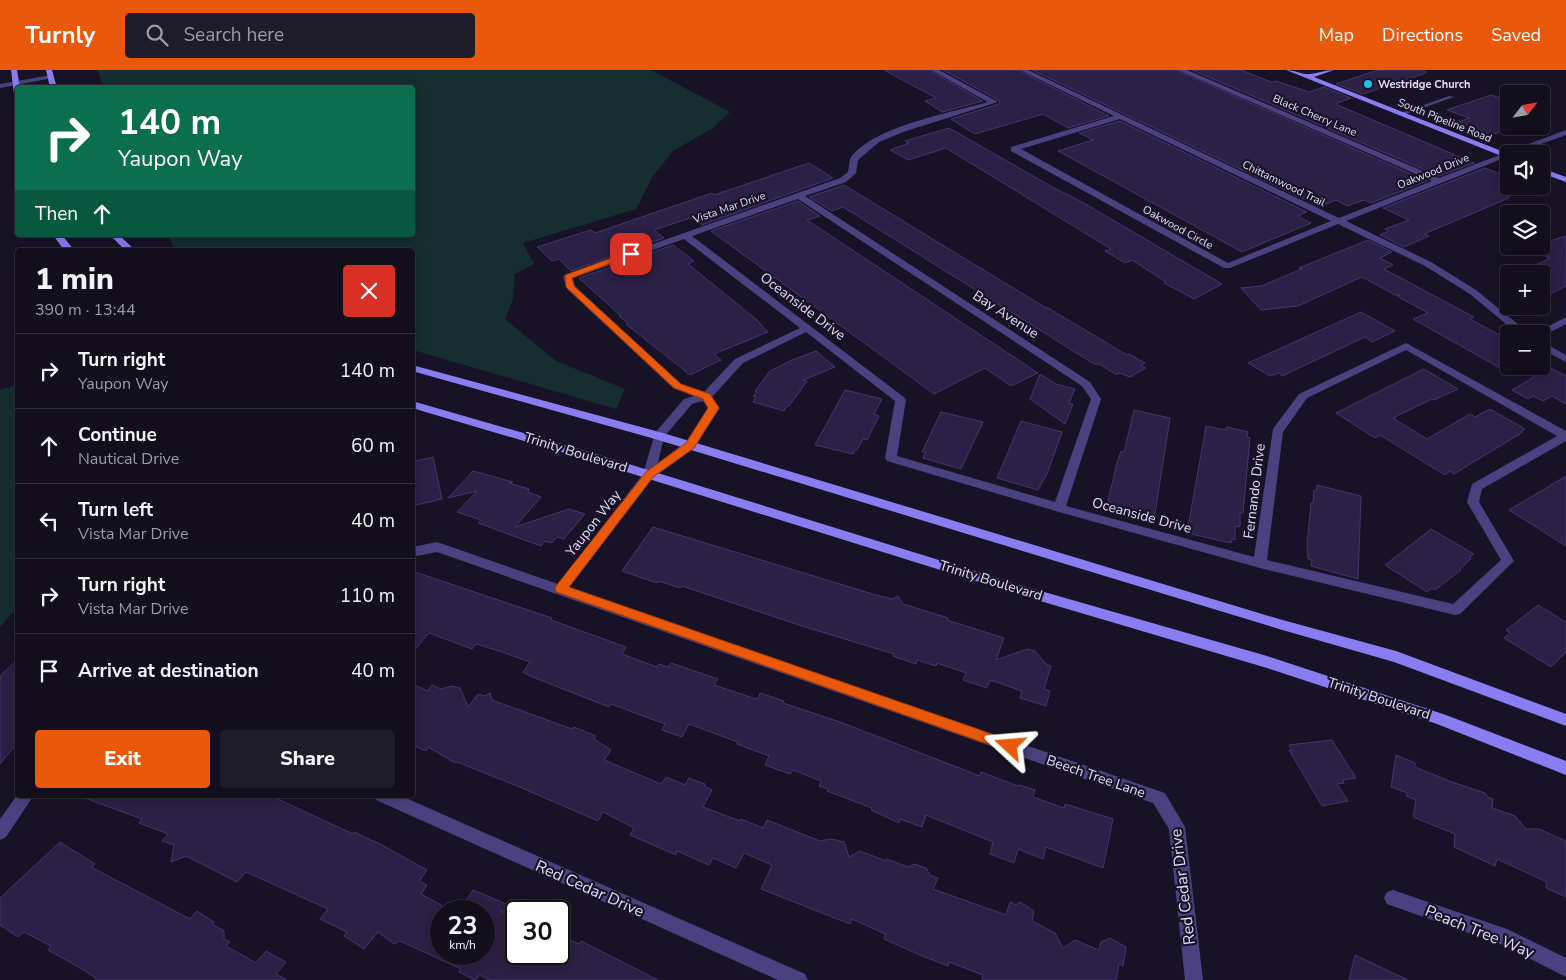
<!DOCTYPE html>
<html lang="en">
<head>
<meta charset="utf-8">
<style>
	:root { --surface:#120e1c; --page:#1f1c29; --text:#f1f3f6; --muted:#9c9ca3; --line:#312e3b; --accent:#ea580c }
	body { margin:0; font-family:"Nunito Sans",sans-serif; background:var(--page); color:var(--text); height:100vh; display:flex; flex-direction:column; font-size:19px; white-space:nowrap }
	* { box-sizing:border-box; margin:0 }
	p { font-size:16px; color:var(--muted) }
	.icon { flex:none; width:28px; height:28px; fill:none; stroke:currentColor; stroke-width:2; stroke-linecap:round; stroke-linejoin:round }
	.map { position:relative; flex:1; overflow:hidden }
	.panel { position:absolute; left:15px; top:178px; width:400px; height:550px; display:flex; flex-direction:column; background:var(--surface); border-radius:5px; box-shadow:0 2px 12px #0003,0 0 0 1px var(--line) }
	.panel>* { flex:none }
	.guide { position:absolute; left:15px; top:15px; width:400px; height:152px; border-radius:5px; box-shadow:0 2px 12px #0003,0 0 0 1px var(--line); background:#0b6e4f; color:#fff; overflow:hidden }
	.needle { width:32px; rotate:58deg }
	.tools { position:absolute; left:1500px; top:15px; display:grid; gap:10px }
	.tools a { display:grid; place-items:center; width:50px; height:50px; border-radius:5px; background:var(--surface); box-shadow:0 2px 12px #0003,0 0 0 1px var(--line); font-size:25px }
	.speed { position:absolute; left:430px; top:830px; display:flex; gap:10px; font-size:25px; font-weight:700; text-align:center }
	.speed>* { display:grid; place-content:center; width:65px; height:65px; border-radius:50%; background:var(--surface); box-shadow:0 2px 12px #0003,0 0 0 1px var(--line); line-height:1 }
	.speed small { font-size:12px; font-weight:400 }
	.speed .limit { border:2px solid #111; border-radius:8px; background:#fff; color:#111 }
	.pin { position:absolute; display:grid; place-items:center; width:42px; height:42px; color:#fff; margin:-21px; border-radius:10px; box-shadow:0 2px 8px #0006 }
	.me { position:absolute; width:55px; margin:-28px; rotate:289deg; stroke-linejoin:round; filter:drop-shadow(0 0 4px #0008) }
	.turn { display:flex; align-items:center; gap:18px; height:105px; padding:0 20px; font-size:22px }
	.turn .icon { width:65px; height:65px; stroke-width:2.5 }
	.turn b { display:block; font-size:35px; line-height:42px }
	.then { display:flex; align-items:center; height:48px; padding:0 20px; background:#0003; gap:10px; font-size:19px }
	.round { display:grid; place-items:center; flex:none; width:52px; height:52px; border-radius:5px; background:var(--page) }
	.head { display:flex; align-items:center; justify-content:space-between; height:85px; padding:0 20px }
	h1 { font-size:30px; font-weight:800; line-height:38px }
	.primary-button { display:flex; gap:10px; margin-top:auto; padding:10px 20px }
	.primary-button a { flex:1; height:58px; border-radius:5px; background:var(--accent); color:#fff; font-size:20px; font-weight:800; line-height:58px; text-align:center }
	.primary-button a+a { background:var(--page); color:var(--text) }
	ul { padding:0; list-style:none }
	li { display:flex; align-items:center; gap:15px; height:75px; padding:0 20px; border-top:1px solid var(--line) }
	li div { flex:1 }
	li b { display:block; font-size:19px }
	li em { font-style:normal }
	header { display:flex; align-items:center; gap:30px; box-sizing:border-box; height:70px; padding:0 25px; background:var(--accent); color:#fff }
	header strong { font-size:24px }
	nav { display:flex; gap:28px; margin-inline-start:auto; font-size:18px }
	.search { width:350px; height:45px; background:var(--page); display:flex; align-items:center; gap:12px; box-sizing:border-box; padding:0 18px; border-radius:5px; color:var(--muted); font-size:19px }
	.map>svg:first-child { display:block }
	.green { fill:#162e2f }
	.building { fill:#2b2045; stroke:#45356e }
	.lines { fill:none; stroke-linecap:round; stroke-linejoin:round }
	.lane { fill:#4a4280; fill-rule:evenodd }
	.street { fill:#4a4280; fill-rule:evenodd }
	.secondary { fill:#8a7df1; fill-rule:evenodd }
	.route { fill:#ea580c; stroke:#983908 }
	.poi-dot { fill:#1cc0e6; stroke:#181226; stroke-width:2 }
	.labels { text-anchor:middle; stroke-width:4.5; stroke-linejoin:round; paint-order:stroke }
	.far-poi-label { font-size:11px; font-weight:bold; fill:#e2dbfb; stroke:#181226; text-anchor:start }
	.far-street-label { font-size:11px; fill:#e2dbfb; stroke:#181226 }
	.street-label { font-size:14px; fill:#e2dbfb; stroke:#181226 }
	.near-street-label { font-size:16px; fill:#e2dbfb; stroke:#181226 }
</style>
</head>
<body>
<header>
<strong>Turnly</strong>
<div class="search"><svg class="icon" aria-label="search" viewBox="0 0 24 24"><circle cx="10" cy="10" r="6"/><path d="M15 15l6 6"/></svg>Search here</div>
<nav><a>Map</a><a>Directions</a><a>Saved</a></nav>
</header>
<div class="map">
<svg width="1566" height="910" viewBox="0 0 1566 910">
	<rect width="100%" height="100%" fill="#181226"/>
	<path class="green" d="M97 0H651L730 42 713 58 673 81 653 106 636 139 523 173 534 194 515 204 513 229 505 249 556 291 625 319 616 339 413 280 412 180H175L168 165H412V18L104 17Z
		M17 315V538L0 557V320Z"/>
	<path class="building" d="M884 0H929L983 31 942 42 925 31 936 28Z
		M943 0H1018L1109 46 1068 58 1043 44 975 64 951 49 999 34 1000 31Z
		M1032 0H1176L1427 111 1371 133 1364 130 1347 136 1336 130 1320 137Z
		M1192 0H1241L1271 12 1276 11 1309 22 1324 17 1351 28 1335 34 1474 93 1439 106Z
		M1378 0H1425L1426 3 1363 24 1336 14Z
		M1491 25 1509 31V58L1492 65 1459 52 1469 48 1447 40Z
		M1120 51 1307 142 1297 146 1311 153 1242 182 1058 81 1093 70 1079 63Z
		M949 58 1054 118 1082 132 1222 214 1194 229 1164 213 1166 212 1132 190 1125 193 1105 181 1111 179 946 78 908 90 890 80 909 73 905 71Z
		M809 93 833 108 702 155 693 147 654 160 664 168 571 201 559 189 552 191 537 177 591 160 595 163 712 123 714 125Z
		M1485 98 1509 107V128L1424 164 1429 166 1404 177 1380 165 1389 161 1385 159 1409 150 1383 138Z
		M844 115 1046 238H1048L1127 285 1129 284 1145 293 1141 295 1146 298 1130 307 1119 303 1117 305 1099 294H1094L843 137 832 141 809 127Z
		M798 131 820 146 807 150 1038 303 1011 316 985 298 934 324 711 161Z
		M1566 166V216L1541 229 1542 204H1518L1550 188 1531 180 1553 170Z
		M1368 170 1392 182 1380 188 1393 195 1384 199 1474 247 1470 249 1509 270V294L1500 298 1413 249 1428 243 1397 226 1400 225H1395L1362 207 1298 236 1261 240 1241 218 1261 216 1302 199 1299 198Z
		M673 175 694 191 688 194 757 250 768 262 714 284 721 290 690 305 626 254 628 253 619 246H621L579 208Z
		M1361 242 1395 261 1372 272 1365 267 1282 306 1279 303 1270 306 1248 293Z
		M816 281 835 297 803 310 807 311 789 336H787L784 341 753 332 756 327 753 326 757 322 755 321 770 301 792 290Z
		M1529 296H1547L1566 306V334L1552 326 1543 331 1533 326 1528 329 1512 320 1534 307Z
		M1424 299 1458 319 1434 330 1432 329 1393 348 1427 369 1470 344 1475 347 1490 339 1525 359 1521 361 1523 362 1454 404 1450 401 1445 405 1380 365 1375 368 1336 343Z
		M1040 304 1056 314 1075 319 1069 333 1073 334 1065 354 1030 329Z
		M845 320 882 329 874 344 879 346 867 370 863 369 857 380H855L853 384 815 375Z
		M1134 340 1170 348 1154 450 1110 439 1111 432 1108 431 1117 393 1121 381 1124 382Z
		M941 342 983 352 961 399 923 388 926 382H922Z
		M1021 351 1062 362 1047 404 1038 420 997 408Z
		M1206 356 1226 360 1227 357 1248 362 1247 367 1250 368 1243 443H1240V457L1235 456V470L1232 469 1231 473 1187 463Z
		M433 387 442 429 412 436V392Z
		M473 401 513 412 509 413 529 419 528 422 541 427 515 457 569 439 585 444 564 469 557 467 552 473 545 471 541 476 478 453 481 450 457 442 477 421 448 428Z
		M1566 406V476L1509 440Z
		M1317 415 1361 426 1358 509 1311 496 1312 490 1308 489 1307 474 1311 433H1313L1314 420 1316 421Z
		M653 457 876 525 892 529 898 526 903 534 948 548 947 550 1004 568 996 590 1027 579 1035 581 1046 594 1051 596 1044 619 1050 621 1046 636 1020 628 1022 621 990 610 987 618 963 610 966 603 937 593 936 596 917 590 916 594 893 586 894 584 802 556 682 516 680 518 659 511 657 513 622 501Z
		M1431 459 1474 484 1469 488 1471 489 1460 499 1461 500 1435 520 1432 518 1427 522 1385 495Z
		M412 501 552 548 551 550 626 577 622 584 657 597 659 594 668 597 671 593 718 609 714 615 753 628 758 629 760 623 784 631 783 633 840 652 980 706 981 702 1018 716 1019 715 1035 720 1033 727 1064 738 1065 734 1113 749 1103 798 1046 777 1043 789 1018 779 1014 793 990 784 993 772 926 745 922 757 900 749 899 753 871 740 872 738 827 721 828 719 819 716 821 711 793 700 790 704 765 695 769 686 737 674 738 672 689 654 682 667 662 660 665 654 611 634 609 637 530 606 523 602 530 592 496 580 476 574 472 579 429 563 412 583Z
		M1538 535 1566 552V582L1551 597 1504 568 1510 563 1506 560Z
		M18 589V672L0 694V606Z
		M412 614 428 621 432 615 441 619 452 616 460 618 468 637 478 624 484 626 490 623 492 630 572 659 574 657 596 666 594 669 611 680 604 690 661 714 666 707 685 715 689 708 705 714 704 716 712 720 703 737 740 751 741 749 763 758 767 750 820 771 831 769 844 772 849 787 860 781 886 791 887 789 908 797 914 794 926 798 930 805 938 808 933 819 1006 845 1010 832 1016 835 1020 832 1034 841 1032 851 1055 863 1063 878 1075 870 1099 880 1101 872 1110 868 1126 877 1123 896 1119 894 1116 910H982L983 905 949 892 948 896 920 885 884 869 885 864 852 849 850 854 761 819 772 795 744 783 736 798 713 788 709 795 677 781 676 785 630 765 634 758 603 742 598 751 522 718 457 692 455 693 428 677 426 681 412 675Z
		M1332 670 1356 708 1343 710 1344 713 1337 714 1348 731 1322 736 1289 680H1292L1289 675Z
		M1396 685 1415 693V697L1449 711 1485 723 1488 727 1493 729 1492 738 1515 746 1526 759H1539L1566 771V827L1546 818 1547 812 1497 789 1495 796 1454 777 1455 764 1413 747 1416 730 1406 726 1407 723 1391 717Z
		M82 725H269L353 764 354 762 382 775 427 800 419 811 427 815 421 824 441 835V884H484V841H459L473 820 523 841H500L516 849V884H559V865L579 874 581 871 658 910H490L480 905 475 910 459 902 461 899 400 871 394 874 378 862 364 879 344 866 347 862 320 849 328 839 246 802 237 812 186 786 171 792 174 775 162 771 168 764 139 753 142 749 82 727Z
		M60 772 95 794 91 797 190 849 197 841 214 852 212 854 224 861V869L230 872 226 876 256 893 266 881 286 892 276 904 287 910H98L82 899 48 880 51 876 24 862 18 867 0 855V828Z
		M1355 885 1408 910H1349Z"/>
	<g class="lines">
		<path class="lane" d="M1449 26 1454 27 1403 45 1398 44Z"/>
		<path class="street" d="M931 0H939L998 32 903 62 879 72 858 90 856 103 846 112 805 126 1090 312 1101 329 1066 436 1254 487 1273 359 1299 324 1406 273 1566 361V371L1482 419 1479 432 1514 491 1460 544 1455 545 1260 498 1059 442 887 391 885 388 895 331 806 262 743 293 712 327 720 338 694 378 653 408 569 518 1165 723 1185 757 1203 910H1185L1169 759 1153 733 437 482 412 487V477L437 472 558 514 643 404 655 363 684 329 694 326 673 318 567 219 563 207 565 205 840 108 848 102C849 97 849 91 851 87 875 56 950 43 988 32ZM798 129 1082 316 1091 329 1055 432 897 386 906 330 905 328 692 166ZM684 169 800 258 735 289 704 322 681 314 575 216 573 208ZM1406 280 1557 366 1472 414 1467 432 1501 490 1453 534 1267 490 1283 362 1307 328ZM703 331 708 338 686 372 658 393 664 367 692 334Z
			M1020 0H1028L1339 148 1432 111 1178 0H1187L1439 108 1566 60V65L1514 84H1509V86L1346 151 1431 192 1476 220 1530 264H1518L1470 224 1425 196 1338 154 1230 198H1224L1011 81V77L1114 46ZM1120 49 1331 151 1228 193 1021 79Z
			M51 5 53 6V8L0 18V14Z
			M1566 247V254L1543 266 1541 264H1534Z
			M1541 271 1566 285V292L1541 279Z
			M18 724 34 725 6 767 0 770V749Z
			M374 725H399L805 904 808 910H778L376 730Z
			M1393 820 1507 859 1566 888V907L1503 875 1387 834 1384 828 1387 822Z"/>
		<path class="secondary" d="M11 0H17L20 18H18V26L14 24Z
			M46 0H52L57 18H50Z
			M1286 0C1294 0 1303 5 1310 4 1319 3 1325 0 1334 0L1314 7 1509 84V89Z
			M1541 98 1566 107V112L1541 103Z
			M53 165H62L74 180H64Z
			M110 165H119L135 180H125Z
			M412 295 663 363 1279 549 1396 581 1566 644V656L1394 592 1279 559 655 369 412 301Z
			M412 331 593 383 1020 515 1267 586 1446 645 1566 691V705L1437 654 1267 598 1020 525 585 389 412 338Z"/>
	</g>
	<path class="route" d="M628 182 635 184 572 208 574 216 681 314 710 324 719 338 694 378 653 407 569 517 1015 672 1017 676 1015 680 1010 682 556 522 555 519 556 516 646 402 686 373 708 338 703 329 674 318 566 217 565 205Z"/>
	<circle class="poi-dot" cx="1368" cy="14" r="5"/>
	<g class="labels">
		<g class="far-poi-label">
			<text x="1378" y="18">Westridge Church</text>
		</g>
		<g class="far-street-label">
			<text transform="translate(1315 45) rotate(23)" y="4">Black Cherry Lane</text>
			<text transform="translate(1445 50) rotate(22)" y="4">South Pipeline Road</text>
			<text transform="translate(1433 101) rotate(-22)" y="4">Oakwood Drive</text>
			<text transform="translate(1284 113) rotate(26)" y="4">Chittamwood Trail</text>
			<text transform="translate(729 137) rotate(-19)" y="4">Vista Mar Drive</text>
			<text transform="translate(1178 157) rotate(29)" y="4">Oakwood Circle</text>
		</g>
		<g class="street-label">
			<text transform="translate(803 236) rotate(37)" y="5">Oceanside Drive</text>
			<text transform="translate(1006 244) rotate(33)" y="5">Bay Avenue</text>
			<text transform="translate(576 382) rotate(17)" y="5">Trinity Boulevard</text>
			<text transform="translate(1254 421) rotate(-83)" y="5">Fernando Drive</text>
			<text transform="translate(1142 445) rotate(15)" y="5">Oceanside Drive</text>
			<text transform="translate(593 453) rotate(-52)" y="5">Yaupon Way</text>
			<text transform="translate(991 510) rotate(17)" y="5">Trinity Boulevard</text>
			<text transform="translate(1379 628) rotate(18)" y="5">Trinity Boulevard</text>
			<text transform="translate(1096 706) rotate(19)" y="5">Beech Tree Lane</text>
		</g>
		<g class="near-street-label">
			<text transform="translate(1182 817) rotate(-97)" y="6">Red Cedar Drive</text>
			<text transform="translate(590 818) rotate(24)" y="6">Red Cedar Drive</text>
			<text transform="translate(1480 861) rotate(22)" y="6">Peach Tree Way</text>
		</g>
	</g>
</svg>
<div class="tools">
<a><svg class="needle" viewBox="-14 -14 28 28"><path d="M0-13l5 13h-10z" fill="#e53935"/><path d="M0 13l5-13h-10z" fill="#9c9ca3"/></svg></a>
<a><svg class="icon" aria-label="sound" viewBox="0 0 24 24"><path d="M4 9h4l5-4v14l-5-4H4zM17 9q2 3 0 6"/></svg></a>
<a><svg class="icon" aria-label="layers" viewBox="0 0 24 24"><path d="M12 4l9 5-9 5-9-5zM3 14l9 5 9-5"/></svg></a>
<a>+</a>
<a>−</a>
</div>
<div class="speed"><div>23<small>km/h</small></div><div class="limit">30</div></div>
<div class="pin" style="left:631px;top:184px;background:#d93025"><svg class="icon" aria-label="arrive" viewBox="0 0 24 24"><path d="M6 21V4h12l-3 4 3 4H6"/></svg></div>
<svg class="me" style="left:1010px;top:676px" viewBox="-20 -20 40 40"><path d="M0-17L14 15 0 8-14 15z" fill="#ea580c" stroke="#fff" stroke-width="4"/></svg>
<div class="guide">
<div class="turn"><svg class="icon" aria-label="right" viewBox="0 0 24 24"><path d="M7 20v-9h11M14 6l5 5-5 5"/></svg><div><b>140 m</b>Yaupon Way</div></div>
<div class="then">Then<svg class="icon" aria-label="ahead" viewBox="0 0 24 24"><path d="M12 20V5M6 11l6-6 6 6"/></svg></div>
</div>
<section class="panel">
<div class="head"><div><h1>1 min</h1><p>390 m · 13:44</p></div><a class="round" style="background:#d93025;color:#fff"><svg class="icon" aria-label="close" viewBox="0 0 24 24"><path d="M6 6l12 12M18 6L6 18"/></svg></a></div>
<ul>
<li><svg class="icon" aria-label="right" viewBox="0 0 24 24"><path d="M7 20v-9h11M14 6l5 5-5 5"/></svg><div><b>Turn right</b><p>Yaupon Way</p></div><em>140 m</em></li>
<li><svg class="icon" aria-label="ahead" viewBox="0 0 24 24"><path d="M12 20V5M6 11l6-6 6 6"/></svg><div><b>Continue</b><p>Nautical Drive</p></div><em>60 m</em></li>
<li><svg class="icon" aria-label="left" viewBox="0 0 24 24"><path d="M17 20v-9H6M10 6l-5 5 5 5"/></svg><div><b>Turn left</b><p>Vista Mar Drive</p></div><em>40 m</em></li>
<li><svg class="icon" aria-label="right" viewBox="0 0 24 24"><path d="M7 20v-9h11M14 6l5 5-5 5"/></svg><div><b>Turn right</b><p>Vista Mar Drive</p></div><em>110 m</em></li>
<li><svg class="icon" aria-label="arrive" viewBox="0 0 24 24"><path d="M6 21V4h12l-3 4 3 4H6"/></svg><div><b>Arrive at destination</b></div><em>40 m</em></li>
</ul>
<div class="primary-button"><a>Exit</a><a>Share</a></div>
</section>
</div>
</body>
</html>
